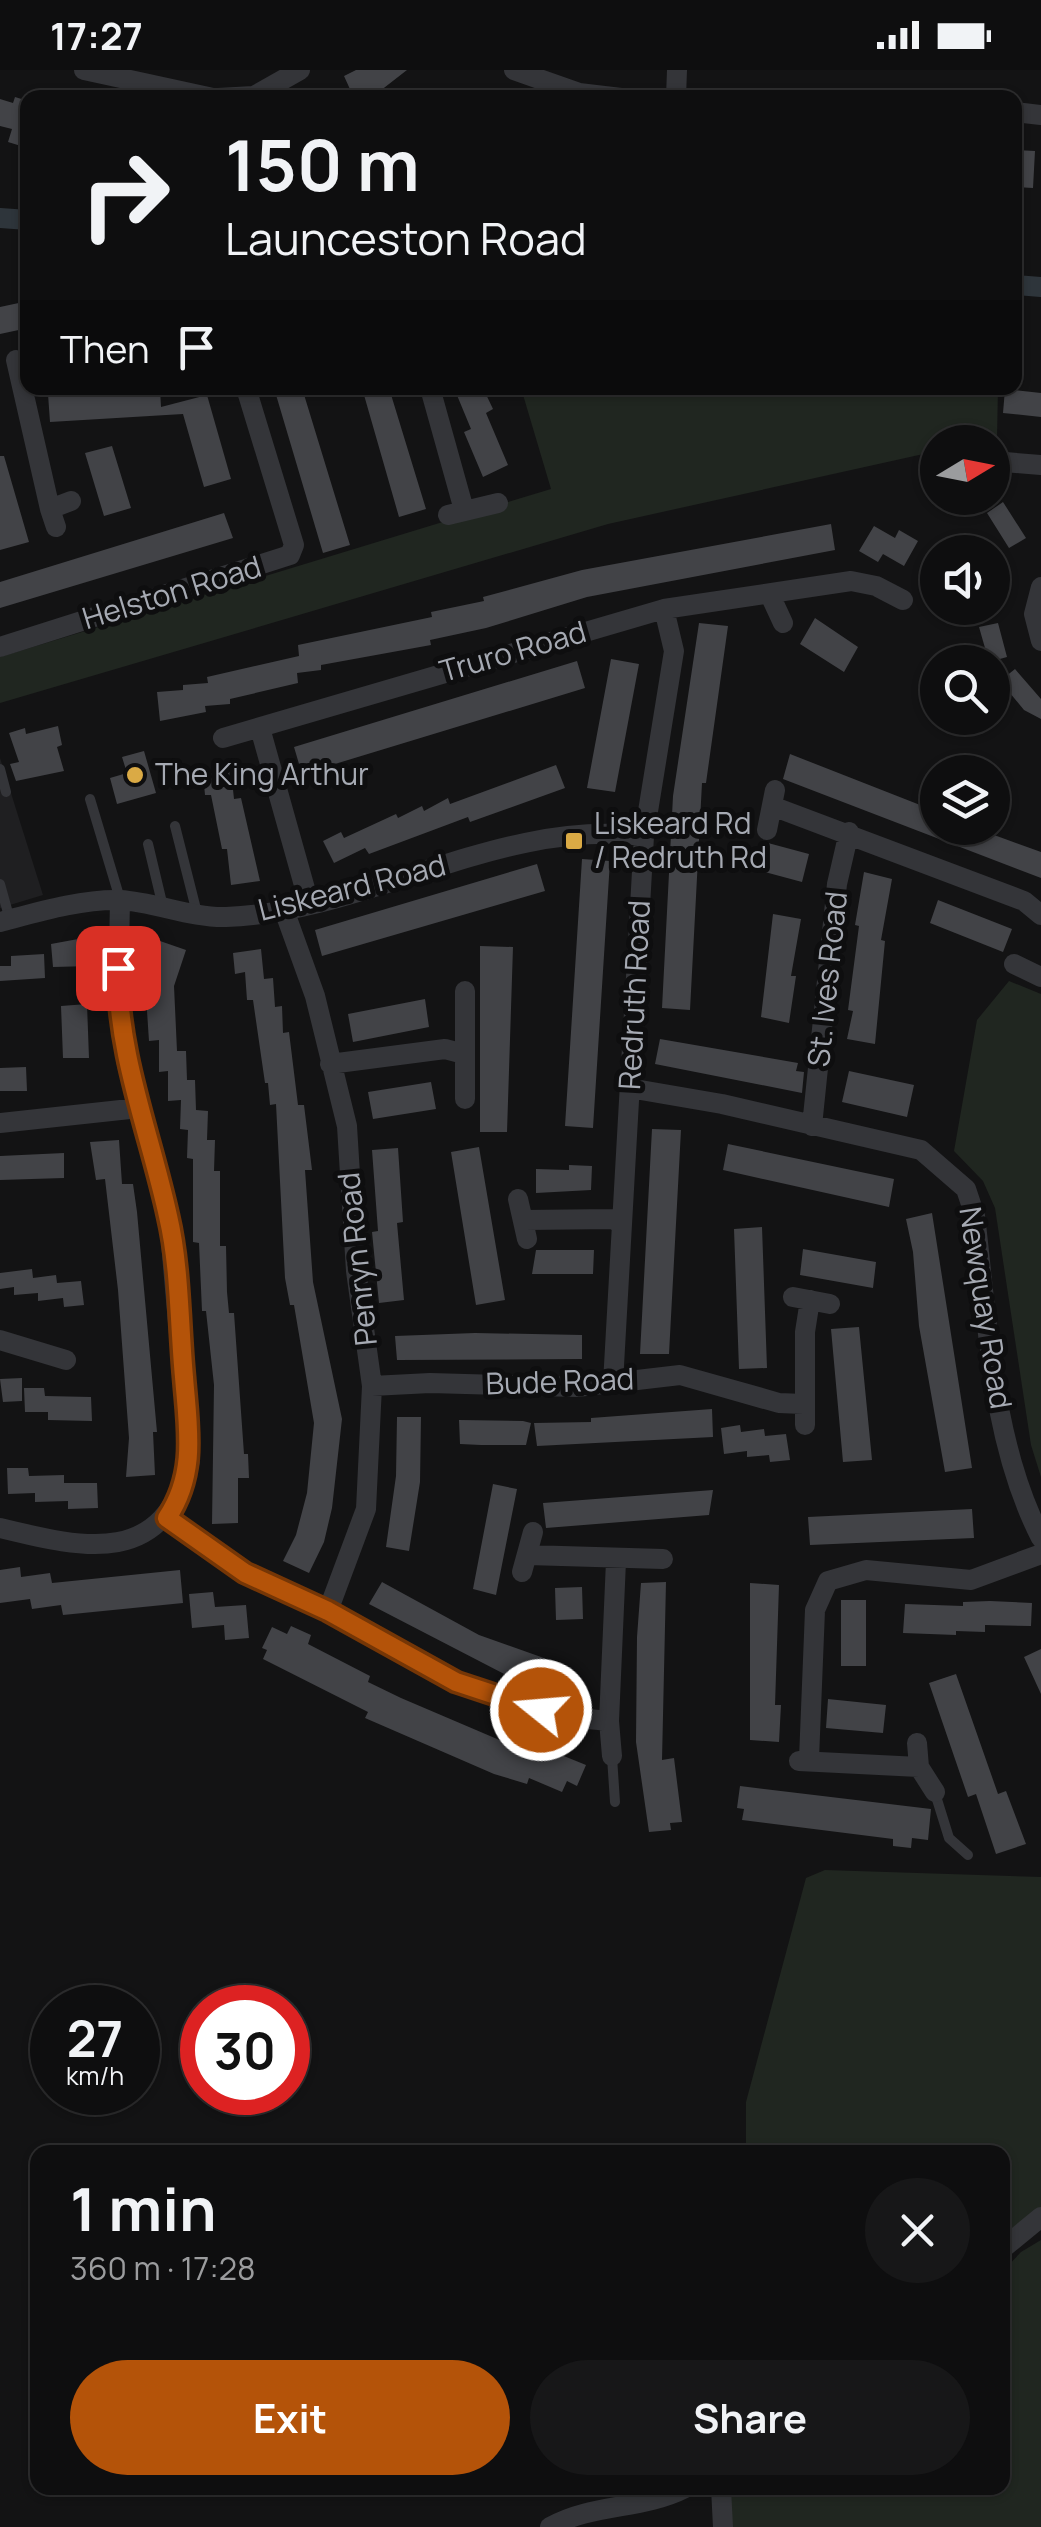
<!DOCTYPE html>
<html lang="en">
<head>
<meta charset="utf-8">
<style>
	:root { --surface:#0e0e0f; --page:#171718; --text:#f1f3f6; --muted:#9b9c9e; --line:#2e2e2f; --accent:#b45309 }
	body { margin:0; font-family:Manrope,sans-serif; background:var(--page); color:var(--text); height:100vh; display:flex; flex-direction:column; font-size:38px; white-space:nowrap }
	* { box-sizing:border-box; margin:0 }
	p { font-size:32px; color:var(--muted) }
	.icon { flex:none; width:55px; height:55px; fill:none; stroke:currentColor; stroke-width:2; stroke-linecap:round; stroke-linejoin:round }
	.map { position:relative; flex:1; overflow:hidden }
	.details { position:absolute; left:30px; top:2075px; width:980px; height:350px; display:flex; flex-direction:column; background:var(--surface); border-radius:20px; box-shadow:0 2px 8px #0004,0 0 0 2px var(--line) }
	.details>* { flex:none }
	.top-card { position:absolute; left:20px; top:20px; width:1002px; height:305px; border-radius:20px; box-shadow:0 2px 8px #0004,0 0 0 2px var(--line); background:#0e0e0f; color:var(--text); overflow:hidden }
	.needle { width:65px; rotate:80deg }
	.controls { position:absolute; left:920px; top:355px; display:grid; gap:20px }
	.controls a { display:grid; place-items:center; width:90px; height:90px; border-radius:50%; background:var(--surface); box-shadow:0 2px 8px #0004,0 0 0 2px var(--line); font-size:50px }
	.speed { position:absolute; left:30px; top:1915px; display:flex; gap:20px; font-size:50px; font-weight:700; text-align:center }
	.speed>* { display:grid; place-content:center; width:130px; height:130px; border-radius:50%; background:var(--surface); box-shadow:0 2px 8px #0004,0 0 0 2px var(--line); line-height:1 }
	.speed small { font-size:25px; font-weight:400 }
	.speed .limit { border:15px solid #d22; background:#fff; color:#111 }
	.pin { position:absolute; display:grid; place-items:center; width:85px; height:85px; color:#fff; margin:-42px; border-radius:20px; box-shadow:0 5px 15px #0006 }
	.me { position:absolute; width:110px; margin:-55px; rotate:287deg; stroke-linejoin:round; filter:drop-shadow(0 0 8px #0008) }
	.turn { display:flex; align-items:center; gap:35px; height:210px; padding:0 40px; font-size:45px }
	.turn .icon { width:130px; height:130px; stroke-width:2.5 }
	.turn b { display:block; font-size:70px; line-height:85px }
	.then { display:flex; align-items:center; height:95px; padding:0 40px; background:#0003; gap:20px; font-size:38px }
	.round { display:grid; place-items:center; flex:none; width:105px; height:105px; border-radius:52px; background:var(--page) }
	.overview { display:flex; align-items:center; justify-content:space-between; height:170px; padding:0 40px }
	h1 { font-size:60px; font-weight:700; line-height:75px }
	.primary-button { display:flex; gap:20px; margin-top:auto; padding:20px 40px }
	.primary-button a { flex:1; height:115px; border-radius:60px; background:var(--accent); color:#fff; font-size:40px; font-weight:700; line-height:115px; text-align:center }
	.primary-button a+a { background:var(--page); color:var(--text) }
	.status { display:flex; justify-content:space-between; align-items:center; height:70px; padding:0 50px; background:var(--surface); direction:ltr }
	.status svg { height:28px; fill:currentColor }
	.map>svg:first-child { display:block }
	.built { fill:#1f1f21 }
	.green { fill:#202620 }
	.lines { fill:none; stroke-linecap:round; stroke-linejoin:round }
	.canal { stroke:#2e353b; stroke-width:20 }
	.building { fill:#424347 }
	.lane { stroke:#343539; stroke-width:10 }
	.street { stroke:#343539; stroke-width:20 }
	.route-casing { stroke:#753606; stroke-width:25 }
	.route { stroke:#b45309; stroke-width:18 }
	.poi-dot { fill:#daaa45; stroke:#0e0e0f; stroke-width:4 }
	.labels { text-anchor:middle; stroke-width:10; stroke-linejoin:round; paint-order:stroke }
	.street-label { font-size:30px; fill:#a6aab3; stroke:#0e0e0f }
	.poi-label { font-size:30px; fill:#a6aab3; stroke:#0e0e0f; text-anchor:start }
</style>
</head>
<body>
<div class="status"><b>17:27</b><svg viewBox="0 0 49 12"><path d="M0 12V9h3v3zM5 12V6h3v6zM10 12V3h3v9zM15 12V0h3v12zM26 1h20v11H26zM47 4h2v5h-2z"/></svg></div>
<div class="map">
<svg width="1041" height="2457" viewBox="0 0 1041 2457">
	<rect width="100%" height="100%" fill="#131314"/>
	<path class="built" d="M0 688 43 825 0 838Z"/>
	<path class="green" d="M521 318H998L997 368 938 372 937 381 608 454 0 633V587L551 419Z
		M1009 911 1041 924V1407L1031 1375 995 1138 983 1111 954 1081 977 950Z
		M825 1800 1041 1807V2139L1003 2167 1002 2082H746V2032L806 1808Z
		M1041 2170V2457H732L729 2418H1002L1003 2201 1021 2182Z"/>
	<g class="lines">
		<path class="canal" d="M0 148 28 150
			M1015 215 1041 217"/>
	</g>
	<path class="building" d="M356 0H407L371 28H354L344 6Z
		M15 27 28 31 21 76 8 72 12 59 0 56V29L13 33Z
		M1015 80 1035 81 1033 118 1015 117Z
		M28 231V258L0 264V237Z
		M160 318 161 337 207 325 231 409 204 417 183 344 50 352 48 324Z
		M274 318H302L350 475 323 483Z
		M362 318H389L426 439 399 447Z
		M454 318H483L493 339 486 343 508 395 483 407 464 362 471 359Z
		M1005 319 1041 323V347L1003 343Z
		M112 376 131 438 104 446 85 383Z
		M0 386H4L29 472 0 480Z
		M1003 432 1026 468 1009 478 987 443Z
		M224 443 233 468 0 538V512Z
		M831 454 835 480 587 527 486 558 430 570 431 575 321 595V600L297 603 298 613 230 629V634L205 636 206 642 160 651 157 622 183 620V615L208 613 207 607 299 586 298 575 432 547 431 542 484 531 483 527 582 500Z
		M874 456 895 468 899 460 918 471 904 496 883 484 878 492 859 481Z
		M815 548 858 577 844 602 800 574Z
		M699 553 728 556 706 713H702L690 940 662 938 673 726Z
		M998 553 1007 587 989 592 979 557Z
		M611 589 639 594 615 722 587 718Z
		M577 591 585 618 302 704 294 677Z
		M1015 599 1041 629V649L1024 640 1000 611Z
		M58 656 62 675 57 677 64 701 16 711 10 694 19 692 9 663 25 658 26 664Z
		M144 681 156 723 117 734 110 708 127 703 122 687Z
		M790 684 938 742V758H975L1041 782V808L783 709Z
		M556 695 565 718 470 752 468 747 369 784 365 778 334 793 323 771 341 762 344 768 396 744 398 748 422 736 424 741 448 728 450 734Z
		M231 701 234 729 241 728 260 811 231 815 227 779H222L211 725H205L203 704Z
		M768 773 809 784 802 812 761 801Z
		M582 789 610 791 593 1058 565 1056Z
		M537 794 545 821 322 886 315 860Z
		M864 802 892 809 881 870 885 871 875 974 847 969 853 941 848 940 859 856 855 855Z
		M938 830 1012 859 1003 882 930 853Z
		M773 844 801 849 791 906H796L789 953 761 947Z
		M89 867 92 896 53 897 51 874Z
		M160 871 186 880 174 916 177 981H186L187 1010H195L196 1040 208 1041 207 1070H215L214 1101H220V1176H226L227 1222 229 1243H234L244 1384H248L249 1408H238V1453L212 1454 214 1315 206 1241H202L199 1173 193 1172V1089L187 1088 188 1060 180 1059 181 1030 168 1031V1001L159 1002V970L149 971 147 941 146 910Z
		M480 876 513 877 507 1062H480Z
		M261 879 264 909 273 908 275 937 282 936 283 963 289 962 298 1035H304L312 1100H305L313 1212 342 1349 332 1438 324 1472 309 1503 283 1491 296 1465 307 1423 314 1353 294 1235H290L285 1208 276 1034 270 1035 268 1013H265L253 930H247L245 902 235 904 233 883Z
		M44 884 45 908 0 911V896H11V886Z
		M425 929 429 957 353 972 348 944Z
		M87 934 89 988H63L61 936Z
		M660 969 798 993 796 1001 804 1002 802 1023 655 994Z
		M26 997 27 1021H0V998Z
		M849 1001 914 1015 907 1047 842 1032Z
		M431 1012 436 1039 373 1049 368 1022Z
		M652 1059 681 1060 669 1284H640Z
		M119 1070 122 1114H133L137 1142 157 1362H153L155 1405 126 1407 129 1368 118 1220 105 1109 96 1110 90 1072Z
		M728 1074 894 1109 889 1137 723 1100Z
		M479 1077 505 1230 476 1235 451 1082Z
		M398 1078 403 1152 397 1153 404 1230 379 1233 372 1162 378 1161 372 1080Z
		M64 1083V1108L0 1110V1086Z
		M569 1095 592 1096 591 1120 536 1123V1099L569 1100Z
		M932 1143 972 1398 945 1402 919 1256 913 1182 906 1149Z
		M762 1157 767 1298 739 1299 734 1159Z
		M803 1179 876 1192 873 1218 800 1205Z
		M536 1180H594L593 1204H532Z
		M32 1199 33 1208 56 1205 57 1213 81 1211 84 1235 64 1237 63 1228 38 1231V1223L14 1225V1217L0 1219V1203Z
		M859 1257 872 1390 843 1392 831 1259Z
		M475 1263 582 1265V1289L397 1290 395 1266Z
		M22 1308V1331L3 1332 0 1309Z
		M24 1318H44L45 1326 91 1327 92 1351 48 1350V1342H25Z
		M712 1339 713 1367 537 1376 534 1353 591 1352V1348Z
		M397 1347H421L420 1412 409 1481 386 1477 396 1406Z
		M459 1350 523 1351 531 1353 526 1375H481L460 1374Z
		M740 1355 741 1362 764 1359 765 1366 786 1364 790 1390 770 1392 769 1385 747 1387V1381L724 1384 721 1358Z
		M7 1398H28L29 1406 64 1405V1413H97L98 1438 68 1439V1431L35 1432V1423L8 1424Z
		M493 1414 517 1419 496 1525 473 1519Z
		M713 1420 709 1445 546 1458 543 1433Z
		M972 1439 974 1468 810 1475 808 1447Z
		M20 1497 21 1507 50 1503 52 1513 180 1500 183 1533 63 1545 61 1535 32 1539 30 1529 0 1533V1500Z
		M382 1512 479 1565 572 1598 564 1622 510 1607 369 1534Z
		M666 1512 662 1690 674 1688 682 1752 670 1753 671 1760 649 1762 636 1672 637 1567 641 1513Z
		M750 1513 779 1515 775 1635H781L779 1672 750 1670Z
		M582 1517 583 1549 556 1550 555 1518Z
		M213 1522 215 1537 246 1535 249 1568 225 1570 224 1555 192 1558 189 1524Z
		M841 1530H866V1596H841Z
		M990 1531 1032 1533 1031 1556 985 1555V1562L956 1561V1565L903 1563 905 1534 963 1536V1532Z
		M291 1556 311 1565 308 1574 370 1606 368 1612 401 1628 511 1675 547 1685 549 1680 586 1695 577 1716 567 1711 562 1722 529 1708 527 1714 494 1704 365 1648 368 1642 263 1589 267 1580 262 1578 272 1557 287 1564Z
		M1041 1579V1624L1024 1587Z
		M956 1604 998 1724 1006 1721 1026 1774 996 1784 976 1724 968 1727 929 1613Z
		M828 1629 886 1635 883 1663 826 1658Z
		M740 1716 931 1739 928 1770 912 1768 911 1778 893 1776V1769L742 1750 744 1739 737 1738Z"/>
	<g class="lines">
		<path class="lane" d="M0 699 6 722
			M90 729 120 829
			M175 756 197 843
			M148 774 163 837
			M0 814 10 850
			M612 1687 615 1732
			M935 1723 949 1768 968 1785"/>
		<path class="street" d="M84 0 213 28
			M514 0 579 23 621 28
			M218 28 254 26 300 0
			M676 28 677 0
			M1015 42 1041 45
			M16 290 50 439
			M430 318 464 440
			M992 391 1041 395
			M448 445 498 433
			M56 457 50 439 71 431
			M1041 517 1034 544 1041 571
			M770 525 783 553
			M0 577 290 485 294 475 246 318
			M260 658 309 833
			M223 668 664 539 851 511 876 516 903 530
			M772 736 1024 831 1041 845
			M767 760 775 720
			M284 840 315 926 347 1056 356 1201 372 1316 366 1439 328 1541
			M0 852C38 842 81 829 120 830 155 832 191 848 226 847 368 842 500 748 644 766
			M1014 894 1041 907
			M330 994 445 979 464 984
			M629 1018 722 1034 921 1080 966 1119 975 1146C988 1253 991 1370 1041 1468
			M465 1029V921
			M0 1053 139 1038
			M812 1056 837 814 849 762
			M518 1129 527 1169
			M525 1150 613 1149 621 1154
			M793 1227 830 1234
			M0 1270 66 1290
			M613 1313 644 766 674 581 664 539
			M372 1316 430 1313 577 1317 680 1305 779 1333 803 1334
			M805 1355V1262L810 1230
			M167 1448 245 1503 328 1541 456 1611 567 1647 609 1651
			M0 1458C86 1479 164 1497 190 1391L169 1150 127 995 118 932 120 830
			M528 1485 663 1489
			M522 1502 533 1462
			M917 1673 919 1697 935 1722
			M612 1686 609 1651 616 1491
			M809 1689 815 1540 828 1511 866 1500 971 1510 1041 1484
			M799 1691 919 1697
			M1002 2179 1041 2147
			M721 2418 723 2457
			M550 2457C593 2433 642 2440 685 2418"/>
	</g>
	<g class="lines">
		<defs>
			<path id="route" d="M118 898C117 984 150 1063 168 1146 180 1197 179 1254 184 1307 188 1358 197 1403 167 1448L245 1503 328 1541 456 1612 541 1640"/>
		</defs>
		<use href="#route" class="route-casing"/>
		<use href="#route" class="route"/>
	</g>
	<g class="poi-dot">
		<circle cx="135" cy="705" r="10"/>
		<rect x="564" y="761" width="20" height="20" rx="5"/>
	</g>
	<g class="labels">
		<g class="street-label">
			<text transform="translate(172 523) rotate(-17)" y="10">Helston Road</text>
			<text transform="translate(513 582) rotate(-16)" y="10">Truro Road</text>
			<text transform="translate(352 818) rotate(-14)" y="10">Liskeard Road</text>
			<text transform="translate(828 909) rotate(-84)" y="10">St. Ives Road</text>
			<text transform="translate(635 925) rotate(-87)" y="10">Redruth Road</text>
			<text transform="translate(358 1189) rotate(-96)" y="10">Penryn Road</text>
			<text transform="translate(985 1238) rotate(81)" y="10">Newquay Road</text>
			<text transform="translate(560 1312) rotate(-2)" y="10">Bude Road</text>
		</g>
		<g class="poi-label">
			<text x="155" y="715">The King Arthur</text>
			<text x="594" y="764">Liskeard Rd<tspan x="594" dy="34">/ Redruth Rd</tspan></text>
		</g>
	</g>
</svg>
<div class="controls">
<a><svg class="needle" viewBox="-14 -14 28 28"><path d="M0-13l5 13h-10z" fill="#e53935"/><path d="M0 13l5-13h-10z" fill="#9b9c9e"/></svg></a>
<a><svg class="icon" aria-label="sound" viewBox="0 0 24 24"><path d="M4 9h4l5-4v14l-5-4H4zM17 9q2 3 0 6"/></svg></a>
<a><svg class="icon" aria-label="search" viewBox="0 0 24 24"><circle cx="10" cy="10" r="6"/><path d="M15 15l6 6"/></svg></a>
<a><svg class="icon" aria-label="layers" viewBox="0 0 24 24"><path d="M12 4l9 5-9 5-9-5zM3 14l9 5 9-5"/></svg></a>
</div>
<div class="speed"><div>27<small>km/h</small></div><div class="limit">30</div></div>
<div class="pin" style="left:118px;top:898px;background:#d93025"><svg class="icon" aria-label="arrive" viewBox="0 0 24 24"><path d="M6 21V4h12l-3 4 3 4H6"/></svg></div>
<svg class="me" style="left:541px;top:1640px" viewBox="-20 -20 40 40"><circle r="17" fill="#b45309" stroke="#fff" stroke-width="3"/><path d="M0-11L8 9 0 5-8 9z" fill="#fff"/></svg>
<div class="top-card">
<div class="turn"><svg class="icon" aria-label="right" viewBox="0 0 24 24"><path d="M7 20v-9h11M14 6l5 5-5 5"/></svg><div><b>150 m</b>Launceston Road</div></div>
<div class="then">Then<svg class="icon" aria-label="arrive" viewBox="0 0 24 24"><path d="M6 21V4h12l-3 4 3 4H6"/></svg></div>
</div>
<section class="details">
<div class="overview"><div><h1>1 min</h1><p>360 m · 17:28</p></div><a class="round"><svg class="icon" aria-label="close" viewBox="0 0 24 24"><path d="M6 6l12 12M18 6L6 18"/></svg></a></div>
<div class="primary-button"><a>Exit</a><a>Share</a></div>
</section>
</div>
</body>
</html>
